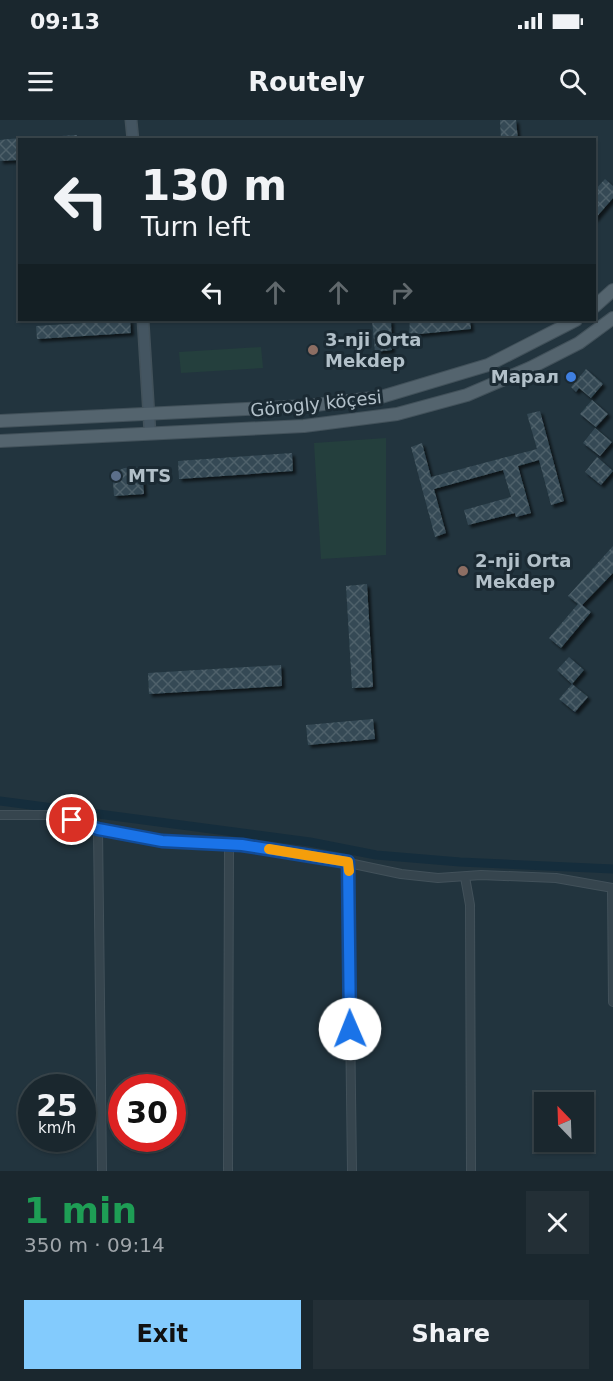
<!DOCTYPE html>
<html lang="en">
<head>
<meta charset="utf-8">
<style>
	:root { --surface:#1a272e; --page:#232f36; --text:#f1f3f6; --muted:#9fa5aa; --line:#38444a; --accent:#83cbfd }
	body { margin:0; font-family:"DejaVu Sans",sans-serif; background:var(--page); color:var(--text); height:100vh; display:flex; flex-direction:column; font-size:22px; white-space:nowrap }
	* { box-sizing:border-box; margin:0 }
	p { font-size:20px; color:var(--muted) }
	.icon { flex:none; width:33px; height:33px; fill:none; stroke:currentColor; stroke-width:2; stroke-linecap:round; stroke-linejoin:round }
	.map { position:relative; height:1051px; overflow:hidden }
	.sheet { display:flex; flex-direction:column; background:var(--surface); flex:1 }
	.sheet>* { flex:none }
	.top-card { position:absolute; left:18px; top:18px; width:578px; height:183px; border-radius:0px; box-shadow:0 2px 4px #0004,0 0 0 2px var(--line); background:#1a272e; color:var(--text); overflow:hidden }
	.needle { width:39px; rotate:337deg }
	.controls { position:absolute; left:534px; top:972px; display:grid; gap:12px }
	.controls a { display:grid; place-items:center; width:60px; height:60px; border-radius:0px; background:var(--surface); box-shadow:0 2px 4px #0004,0 0 0 2px var(--line); font-size:30px }
	.speed { position:absolute; left:18px; top:954px; display:flex; gap:12px; font-size:30px; font-weight:700; text-align:center }
	.speed>* { display:grid; place-content:center; width:78px; height:78px; border-radius:50%; background:var(--surface); box-shadow:0 2px 4px #0004,0 0 0 2px var(--line); line-height:1 }
	.speed small { font-size:15px; font-weight:400 }
	.speed .limit { border:9px solid #d22; background:#fff; color:#111 }
	.pin { position:absolute; display:grid; place-items:center; width:51px; height:51px; color:#fff; margin:-26px; border:3px solid #fff; border-radius:50%; box-shadow:0 2px 6px #0007 }
	.me { position:absolute; width:66px; margin:-33px; rotate:359deg; stroke-linejoin:round; filter:drop-shadow(0 0 4px #0008) }
	.turn { display:flex; align-items:center; gap:21px; height:126px; padding:0 24px; font-size:27px }
	.turn .icon { width:78px; height:78px; stroke-width:2.5 }
	.turn b { display:block; font-size:42px; line-height:51px }
	.lanes { display:flex; align-items:center; height:57px; padding:0 24px; background:#0003; justify-content:center; gap:30px; direction:ltr }
	.lanes .off { opacity:.35 }
	.round { display:grid; place-items:center; flex:none; width:63px; height:63px; border-radius:0px; background:var(--page) }
	.overview { display:flex; align-items:center; justify-content:space-between; height:102px; padding:0 24px }
	h1 { font-size:36px; font-weight:800; line-height:45px; color:#1e9e55 }
	.primary-button { display:flex; gap:12px; margin-top:auto; padding:12px 24px }
	.primary-button a { flex:1; height:69px; border-radius:0px; background:var(--accent); color:#111; font-size:24px; font-weight:800; line-height:69px; text-align:center }
	.primary-button a+a { background:var(--page); color:var(--text) }
	.status { display:flex; justify-content:space-between; align-items:center; height:42px; padding:0 30px; background:var(--surface); direction:ltr }
	.status svg { height:16px; fill:currentColor }
	header { display:flex; justify-content:space-between; align-items:center; height:78px; padding:0 24px; background:var(--surface); font-size:27px; font-weight:800 }
	.map>svg:first-child { display:block }
	.green { fill:#243f3d }
	.lines { fill:none; stroke-linecap:round; stroke-linejoin:round }
	.canal { stroke:#152d3c; stroke-width:9 }
	.building { fill:url(#building-cross-hatch); filter:url(#shadow) }
	.street-casing { stroke:#42515a; stroke-width:10 }
	.secondary-casing { stroke:#42515a; stroke-width:13 }
	.primary-casing { stroke:#42515a; stroke-width:14 }
	.street { stroke:#36454e; stroke-width:8 }
	.secondary { stroke:#445561; stroke-width:10 }
	.primary { stroke:#54646e; stroke-width:12 }
	.route-casing { stroke:#114b97; stroke-width:15 }
	.route { stroke:#1a73e8; stroke-width:10 }
	.slow { stroke:#f59e0b; stroke-width:10 }
	.education-dot { fill:#8d6e63; stroke:#1b2a33; stroke-width:2 }
	.shop-dot { fill:#3f7fe0; stroke:#1b2a33; stroke-width:2 }
	.service-dot { fill:#5c6f8a; stroke:#1b2a33; stroke-width:2 }
	.labels { text-anchor:middle; stroke-width:6; stroke-linejoin:round; paint-order:stroke }
	.poi-label { font-size:18px; font-weight:bold; fill:#b2c0c9; stroke:#1b2a33; text-anchor:start }
	.street-label { font-size:18px; fill:#b2c0c9; stroke:#1b2a33 }
</style>
</head>
<body>
<div class="status"><b>09:13</b><svg viewBox="0 0 49 12"><path d="M0 12V9h3v3zM5 12V6h3v6zM10 12V3h3v9zM15 12V0h3v12zM26 1h20v11H26zM47 4h2v5h-2z"/></svg></div>
<header><svg class="icon" aria-label="menu" viewBox="0 0 24 24"><path d="M4 6h16M4 12h16M4 18h16"/></svg>Routely<svg class="icon" aria-label="search" viewBox="0 0 24 24"><circle cx="10" cy="10" r="6"/><path d="M15 15l6 6"/></svg></header>
<div class="map">
<svg width="613" height="1051" viewBox="0 0 613 1051">
	<defs>
		<pattern id="building-cross-hatch" width="8" height="8" patternUnits="userSpaceOnUse" patternTransform="scale(1.5)"><rect width="8" height="8" fill="#344954"/><path d="M0 0l8 8M0 8l8-8" fill="none" stroke="#4f616b"/></pattern>
		<filter id="shadow"><feDropShadow dx="3" dy="3" stdDeviation="1.5" flood-color="#0009"/></filter>
	</defs>
	<rect width="100%" height="100%" fill="#22343e"/>
	<path class="green" d="M261 227 263 248 181 253 179 232Z
		M386 318V435L321 439 314 323Z"/>
	<g class="lines">
		<path class="canal" d="M0 681 310 722 376 735 460 742 613 749"/>
	</g>
	<path class="building" d="M500 0H516L518 20H501Z
		M77 15V20H31V18Z
		M20 18V40L0 41V20Z
		M605 59 613 66V78L594 100V71Z
		M82 200H94L95 202 130 200 131 213 37 219 36 206 83 203Z
		M372 200H391L392 230 375 232Z
		M410 200H470L471 209 409 215Z
		M586 249 603 264 591 278 579 268 576 272 571 267Z
		M592 280 608 294 596 307 580 294Z
		M540 291 564 381 551 385 539 340 518 346 531 393 516 397 515 393 468 405 464 390 511 377 503 350 434 369 446 413 435 417 411 327 422 323 431 357 537 329 527 294Z
		M595 308 612 322 600 336 583 323Z
		M292 333 293 351 179 359 178 341Z
		M597 337 613 351 601 365 585 352Z
		M142 347 144 374 114 376 113 361 116 352 124 348Z
		M613 426V453L582 485 591 492 561 528 549 518 578 484 568 476Z
		M367 464 373 567 352 568 346 466Z
		M569 537 584 550 572 564 557 550Z
		M281 545 282 566 149 574 148 553Z
		M572 564 588 577 575 592 559 579Z
		M373 599 375 619 308 625 306 605Z"/>
	<g class="lines">
		<defs>
			<path id="street" d="M0 695H55L98 709 163 721 242 725 306 734 401 754 438 758 481 755 556 758 613 768
				M98 709 102 1051
				M348 742 352 1051
				M465 757 470 785 471 1051
				M612 768 613 882
				M228 1051 229 725"/>
			<path id="secondary" d="M131 0 133 20
				M143 200 150 313"/>
			<path id="primary" d="M594 187 613 170
				M0 301 307 286 381 277 488 245 576 200
				M0 321 304 306 397 294 467 275 530 248 579 223 613 198"/>
		</defs>
		<use href="#street" class="street-casing"/>
		<use href="#secondary" class="secondary-casing"/>
		<use href="#primary" class="primary-casing"/>
		<use href="#street" class="street"/>
		<use href="#secondary" class="secondary"/>
		<use href="#primary" class="primary"/>
	</g>
	<g class="lines">
		<defs>
			<path id="route" d="M72 700 98 709 162 721 242 725 348 742 350 909"/>
		</defs>
		<use href="#route" class="route-casing"/>
		<use href="#route" class="route"/>
		<path class="slow" d="M269 729 348 742 349 751"/>
	</g>
	<g class="education-dot">
		<circle cx="313" cy="230" r="6"/>
		<circle cx="463" cy="451" r="6"/>
	</g>
	<circle class="shop-dot" cx="571" cy="257" r="6"/>
	<circle class="service-dot" cx="116" cy="356" r="6"/>
	<g class="labels">
		<g class="poi-label">
			<text x="325" y="226">3-nji Orta<tspan x="325" dy="21">Mekdep</tspan></text>
			<text x="559" y="263" text-anchor="end">Марал</text>
			<text x="128" y="362">MTS</text>
			<text x="475" y="447">2-nji Orta<tspan x="475" dy="21">Mekdep</tspan></text>
		</g>
		<g class="street-label">
			<text transform="translate(316 284) rotate(-6)" y="6">Görogly köçesi</text>
		</g>
	</g>
</svg>
<div class="controls">
<a><svg class="needle" viewBox="-14 -14 28 28"><path d="M0-13l5 13h-10z" fill="#e53935"/><path d="M0 13l5-13h-10z" fill="#9fa5aa"/></svg></a>
</div>
<div class="speed"><div>25<small>km/h</small></div><div class="limit">30</div></div>
<div class="pin" style="left:72px;top:700px;background:#d93025"><svg class="icon" aria-label="arrive" viewBox="0 0 24 24"><path d="M6 21V4h12l-3 4 3 4H6"/></svg></div>
<svg class="me" style="left:350px;top:909px" viewBox="-20 -20 40 40"><circle r="19" fill="#fff"/><path d="M0-13L10 11 0 6-10 11z" fill="#1a73e8"/></svg>
<div class="top-card">
<div class="turn"><svg class="icon" aria-label="left" viewBox="0 0 24 24"><path d="M17 20v-9H6M10 6l-5 5 5 5"/></svg><div><b>130 m</b>Turn left</div></div>
<div class="lanes"><svg class="icon" aria-label="left" viewBox="0 0 24 24"><path d="M17 20v-9H6M10 6l-5 5 5 5"/></svg><svg class="icon off" aria-label="ahead" viewBox="0 0 24 24"><path d="M12 20V5M6 11l6-6 6 6"/></svg><svg class="icon off" aria-label="ahead" viewBox="0 0 24 24"><path d="M12 20V5M6 11l6-6 6 6"/></svg><svg class="icon off" aria-label="right" viewBox="0 0 24 24"><path d="M7 20v-9h11M14 6l5 5-5 5"/></svg></div>
</div>
</div>
<section class="sheet">
<div class="overview"><div><h1>1 min</h1><p>350 m · 09:14</p></div><a class="round"><svg class="icon" aria-label="close" viewBox="0 0 24 24"><path d="M6 6l12 12M18 6L6 18"/></svg></a></div>
<div class="primary-button"><a>Exit</a><a>Share</a></div>
</section>
</body>
</html>
